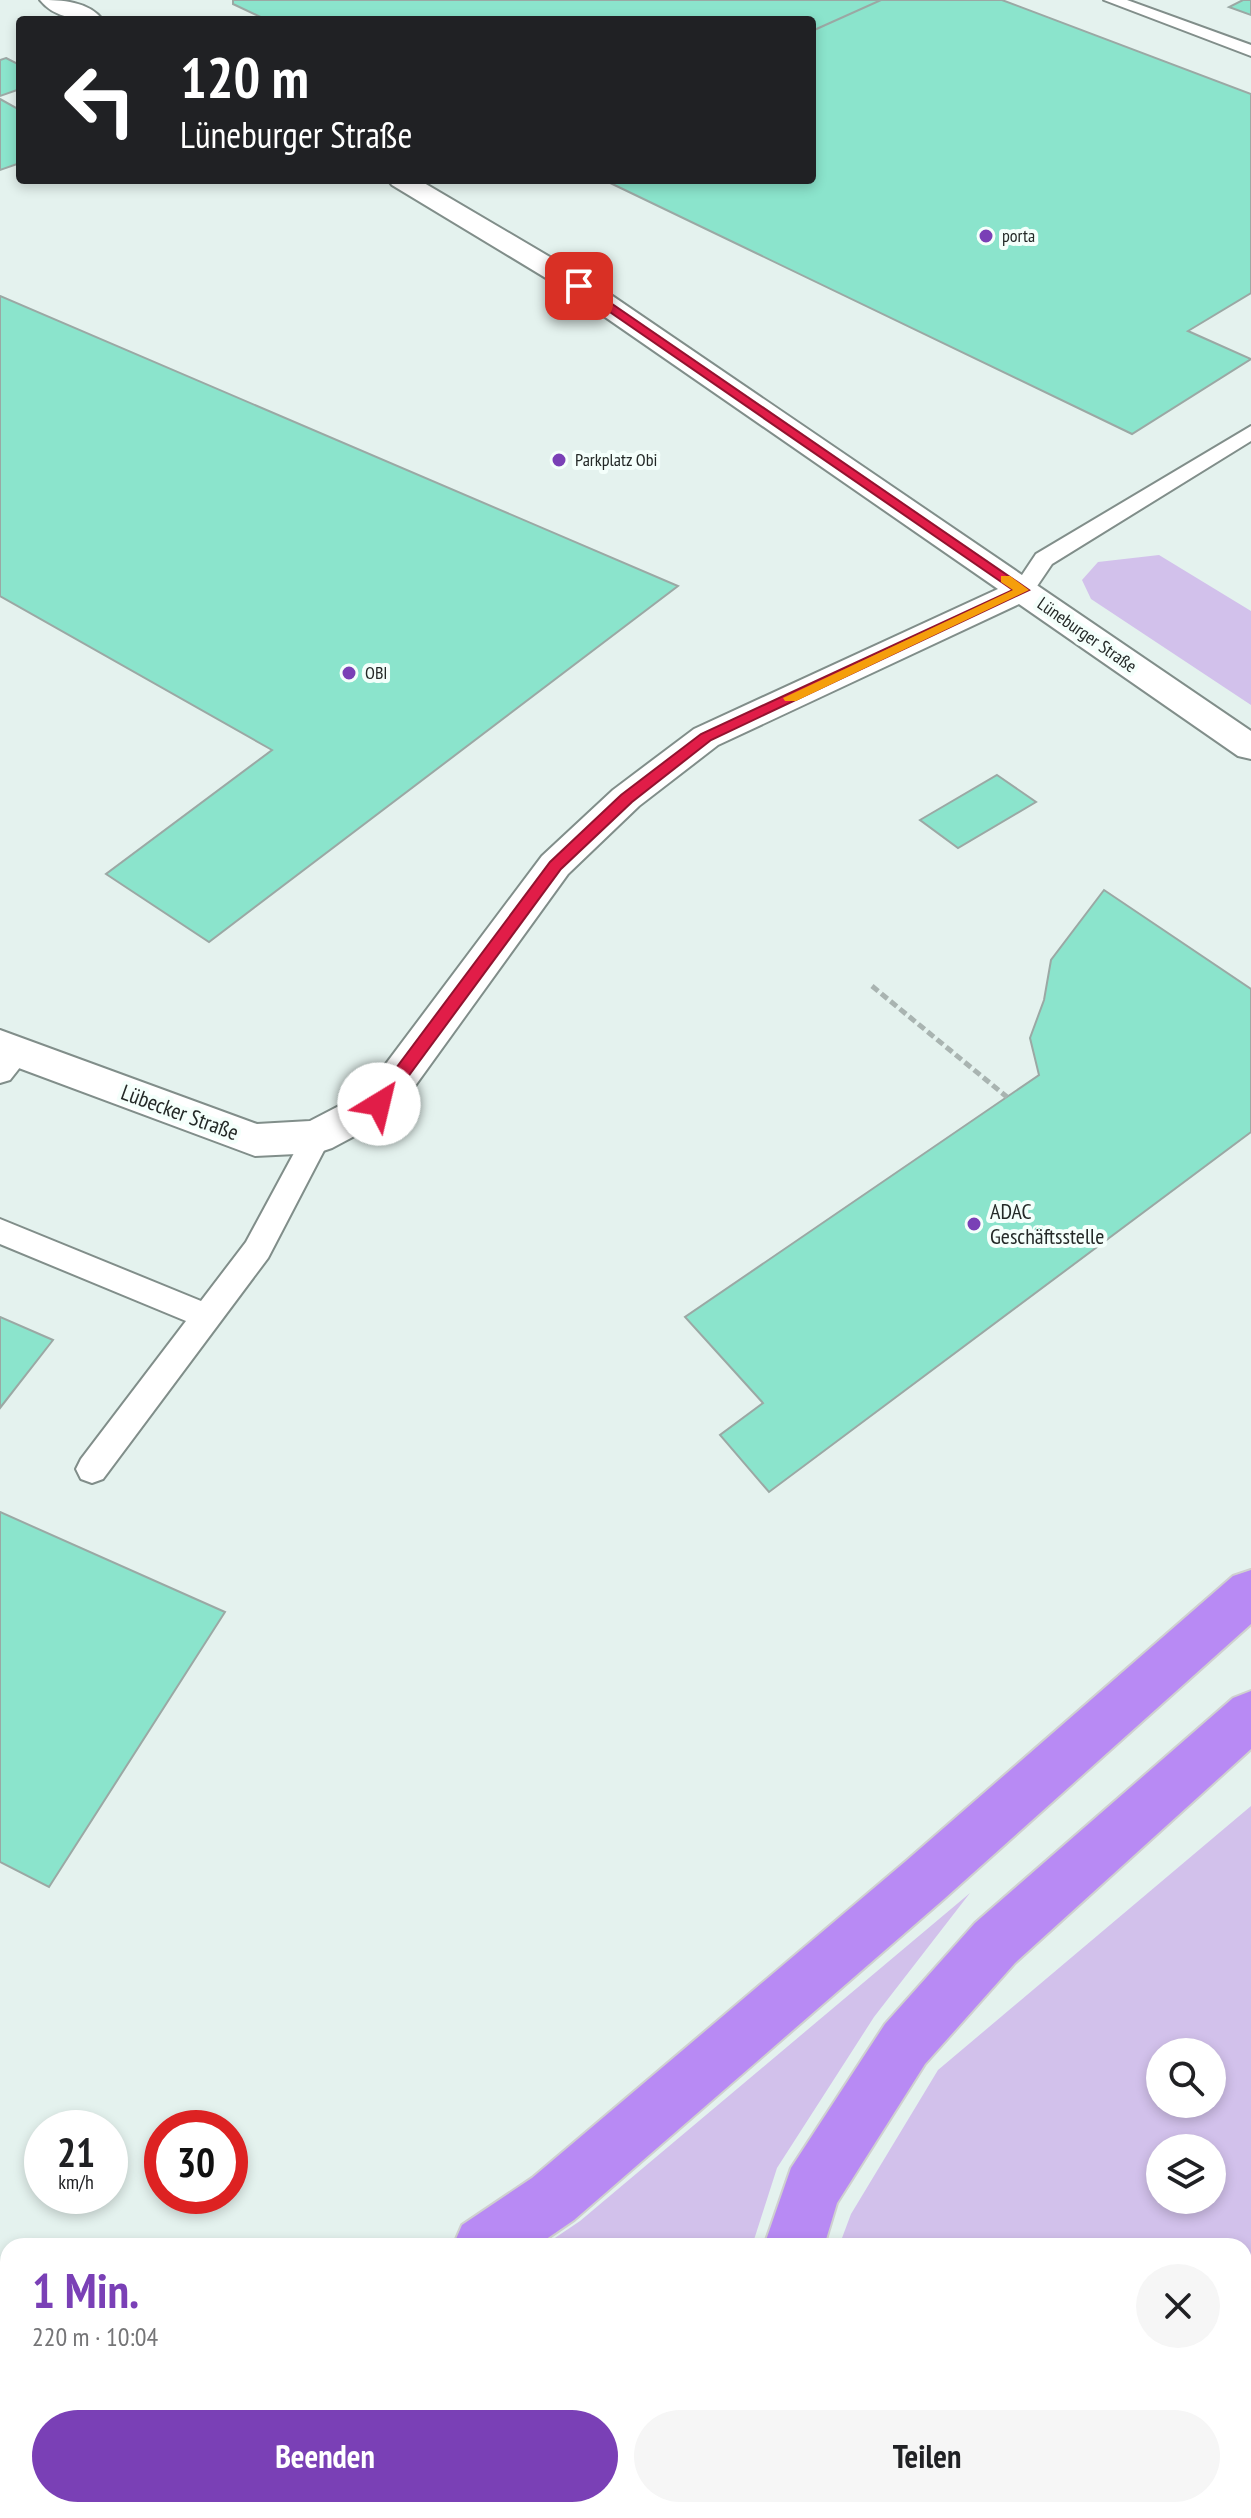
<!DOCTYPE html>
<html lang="de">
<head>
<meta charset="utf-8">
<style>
	:root { --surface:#fff; --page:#f6f6f6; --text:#202124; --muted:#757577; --accent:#7a40b6 }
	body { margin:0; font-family:"PT Sans Narrow",sans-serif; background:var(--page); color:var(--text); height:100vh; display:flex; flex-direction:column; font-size:30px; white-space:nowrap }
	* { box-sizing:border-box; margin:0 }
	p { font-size:26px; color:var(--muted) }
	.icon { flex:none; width:44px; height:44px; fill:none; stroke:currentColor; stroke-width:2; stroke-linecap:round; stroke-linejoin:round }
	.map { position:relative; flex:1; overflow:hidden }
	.panel { position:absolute; left:0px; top:2238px; width:1252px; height:280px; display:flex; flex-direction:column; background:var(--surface); border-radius:24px 24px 0 0; box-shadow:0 4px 12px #0003 }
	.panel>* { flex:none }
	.hud { position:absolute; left:16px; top:16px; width:800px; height:168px; border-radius:8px; box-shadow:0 4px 12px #0003; background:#202124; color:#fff; overflow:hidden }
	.buttons { position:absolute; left:1146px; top:2038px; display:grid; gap:16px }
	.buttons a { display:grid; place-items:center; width:80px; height:80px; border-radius:50%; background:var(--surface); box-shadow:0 4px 12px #0003; font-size:40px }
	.speed { position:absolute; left:24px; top:2110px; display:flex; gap:16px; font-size:40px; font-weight:700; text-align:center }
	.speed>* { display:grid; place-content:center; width:104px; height:104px; border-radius:50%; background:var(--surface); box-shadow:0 4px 12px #0003; line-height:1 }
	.speed small { font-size:20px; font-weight:400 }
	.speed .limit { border:12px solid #d22; background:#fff; color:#111 }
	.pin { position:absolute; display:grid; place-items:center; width:68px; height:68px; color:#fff; margin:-34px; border-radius:16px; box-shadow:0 4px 12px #0006 }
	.me { position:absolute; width:88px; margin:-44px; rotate:36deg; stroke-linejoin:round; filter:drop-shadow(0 0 6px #0008) }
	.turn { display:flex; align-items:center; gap:28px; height:168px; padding:0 32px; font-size:36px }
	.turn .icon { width:104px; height:104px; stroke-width:2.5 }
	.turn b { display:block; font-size:56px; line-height:68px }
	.round { display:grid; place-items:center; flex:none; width:84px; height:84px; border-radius:42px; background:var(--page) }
	.overview { display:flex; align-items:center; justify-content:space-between; height:136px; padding:0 32px }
	h1 { font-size:48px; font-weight:600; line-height:60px; color:var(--accent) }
	.button { display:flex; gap:16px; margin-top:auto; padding:16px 32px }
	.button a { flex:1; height:92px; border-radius:48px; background:var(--accent); color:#fff; font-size:32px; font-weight:600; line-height:92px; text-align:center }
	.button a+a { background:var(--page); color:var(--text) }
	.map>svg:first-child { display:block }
	.green { fill:#d2c1eb; fill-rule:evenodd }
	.building { fill:#8be4cc; stroke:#9ba8a4; stroke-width:2 }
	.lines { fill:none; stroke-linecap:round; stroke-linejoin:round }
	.lane-casing { stroke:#818e8a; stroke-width:4 }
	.street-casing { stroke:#818e8a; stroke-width:4 }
	.highway-casing { stroke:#cfd0cf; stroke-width:4 }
	.path { stroke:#a9b4b1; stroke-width:5; stroke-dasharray:8 4; stroke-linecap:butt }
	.lane { fill:#fff; fill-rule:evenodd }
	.street { fill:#fff; fill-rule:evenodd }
	.highway { fill:#b88af4; fill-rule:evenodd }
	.route { fill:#e11d48; stroke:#92132f; stroke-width:2 }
	.slow { fill:#f59e0b }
	.poi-dot { fill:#7a40b6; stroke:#f4fffb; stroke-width:3 }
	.labels { text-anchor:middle; stroke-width:8; stroke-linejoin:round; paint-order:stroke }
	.far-poi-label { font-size:18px; fill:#242927; stroke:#f4fffb; text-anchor:start }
	.far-street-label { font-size:18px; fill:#242927; stroke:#f4fffb }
	.street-label { font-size:22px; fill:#242927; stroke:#f4fffb }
	.poi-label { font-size:22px; fill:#242927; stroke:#f4fffb; text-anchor:start }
</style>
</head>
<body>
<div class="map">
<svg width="1251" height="2518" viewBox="0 0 1251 2518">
	<rect width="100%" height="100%" fill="#e4f2ee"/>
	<path class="green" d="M1159 555 1251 611V705L1091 599 1082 580 1098 562Z
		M1251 1806V2518H784L785 2510H1244V2246H839L851 2214 938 2070ZM1160 2052H1212V2104H1160ZM1160 2148H1212V2200H1160Z
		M970 1893 874 2017 777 2168 752 2246H543L580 2221Z
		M8 2498V2510H702L701 2518H0V2499Z"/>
	<path class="building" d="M233 0H881L812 31V20H267L233 4Z
		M881 0H1002L1251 94V293L1188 331 1251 359 1132 434 604 180H812V31Z
		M1243 0H1251V15L1229 7Z
		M6 58 20 65V89L0 96V60Z
		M0 99 20 110V163L0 170Z
		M0 296 678 586 209 942 106 874 272 750 0 596Z
		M997 775 1036 802 958 848 920 820Z
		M1104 890 1251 989V1132L769 1492 720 1435 763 1403 685 1317 1039 1075 1030 1038 1044 1000 1051 960Z
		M0 1317 53 1340 0 1408Z
		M0 1512 225 1612 49 1887 0 1862Z"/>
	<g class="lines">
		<defs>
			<path id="lane" d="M1104 0H1127L1251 45V56Z
				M1251 426V441L1052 564 1031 595H1015L1012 590 1036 554Z
				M18 1042 28 1045 32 1052 10 1080 0 1083V1054L8 1045Z
				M317 1126 327 1129 331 1137 268 1258 103 1479 92 1483 81 1479 76 1469 81 1459 186 1321 0 1244V1219L201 1301 246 1242 307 1129Z"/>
			<path id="street" d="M40 0C62 0 88 1 103 20 80 20 55 19 40 0Z
				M388 180H419L589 280 1251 731V759L1238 756 1019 604 718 745 639 806 568 874 394 1115 332 1148 317 1153 255 1156 0 1061V1030L257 1124 310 1121 364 1093 542 856 613 790 694 729 998 589 569 292 392 185Z"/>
			<path id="highway" d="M1251 1570V1624L944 1899 574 2220 536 2246H453L462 2225 532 2178 906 1861 1233 1576Z
				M1251 1691V1749L1015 1963 925 2064 837 2203 824 2246H764L791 2168 885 2024 975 1923 1233 1698Z
				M8 2415V2479L0 2480V2416Z
				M708 2510H774L773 2518H707Z"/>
		</defs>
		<use href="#lane" class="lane-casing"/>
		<use href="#street" class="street-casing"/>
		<use href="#highway" class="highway-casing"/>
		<path class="path" d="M872 986 1007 1097"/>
		<use href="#lane" class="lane"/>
		<use href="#street" class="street"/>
		<use href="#highway" class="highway"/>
	</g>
	<path class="route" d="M575 284H583L1029 590 711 740 632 802 561 869 385 1108 379 1110 370 1104 373 1099 550 862 621 795 701 734 1013 590 575 288Z"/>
	<path class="slow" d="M1001 576H1010L1029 590 796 701H785L783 698 1013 590 1001 582Z"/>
	<g class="poi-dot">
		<circle cx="986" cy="236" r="8"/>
		<circle cx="559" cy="460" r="8"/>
		<circle cx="349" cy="673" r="8"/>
		<circle cx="974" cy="1224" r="8"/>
	</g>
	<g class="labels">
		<g class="far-poi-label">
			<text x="1002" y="242">porta</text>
			<text x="575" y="466">Parkplatz Obi</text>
			<text x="365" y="679">OBI</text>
		</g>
		<g class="far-street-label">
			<text transform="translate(1087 635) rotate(35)" y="6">Lüneburger Straße</text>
		</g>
		<g class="street-label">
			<text transform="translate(180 1112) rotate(20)" y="8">Lübecker Straße</text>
		</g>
		<g class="poi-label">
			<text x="990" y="1219">ADAC<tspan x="990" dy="25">Geschäftsstelle</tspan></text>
		</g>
	</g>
</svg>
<div class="buttons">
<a><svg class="icon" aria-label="search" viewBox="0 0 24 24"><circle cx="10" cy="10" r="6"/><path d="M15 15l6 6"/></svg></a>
<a><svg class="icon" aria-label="layers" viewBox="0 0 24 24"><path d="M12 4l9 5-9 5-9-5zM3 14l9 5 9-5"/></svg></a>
</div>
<div class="speed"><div>21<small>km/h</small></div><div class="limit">30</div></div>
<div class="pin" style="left:579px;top:286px;background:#d93025"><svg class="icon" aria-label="arrive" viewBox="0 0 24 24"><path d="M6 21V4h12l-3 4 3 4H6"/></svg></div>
<svg class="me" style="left:379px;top:1104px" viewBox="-20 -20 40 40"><circle r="19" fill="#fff"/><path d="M0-13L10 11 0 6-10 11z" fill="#e11d48"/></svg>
<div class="hud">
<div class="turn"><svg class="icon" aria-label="left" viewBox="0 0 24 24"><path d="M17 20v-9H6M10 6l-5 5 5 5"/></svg><div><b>120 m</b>Lüneburger Straße</div></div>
</div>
<section class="panel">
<div class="overview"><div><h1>1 Min.</h1><p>220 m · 10:04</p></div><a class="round"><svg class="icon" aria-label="close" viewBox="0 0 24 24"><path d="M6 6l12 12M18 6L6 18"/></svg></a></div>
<div class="button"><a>Beenden</a><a>Teilen</a></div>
</section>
</div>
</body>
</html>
